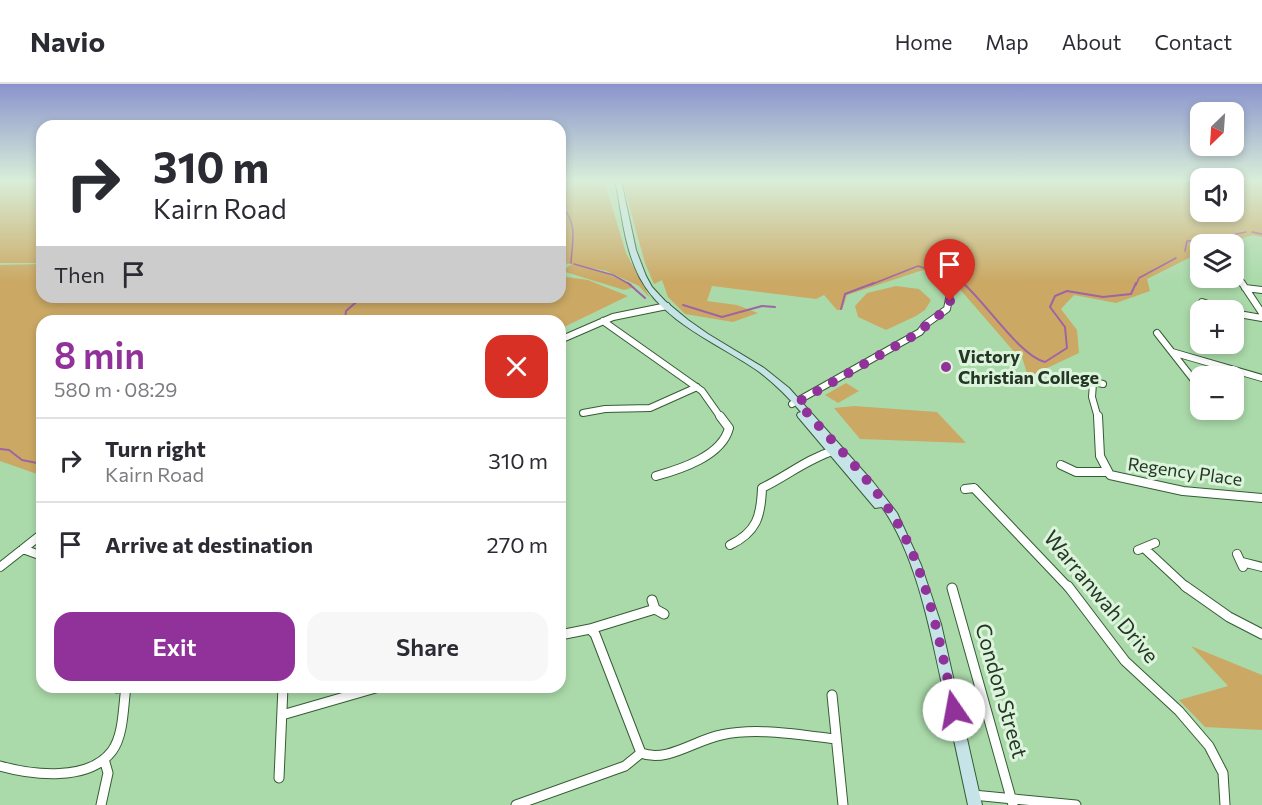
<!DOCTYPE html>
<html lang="en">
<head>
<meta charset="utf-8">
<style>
	:root { --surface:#fff; --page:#f7f7f7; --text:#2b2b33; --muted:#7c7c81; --line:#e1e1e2; --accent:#91329a }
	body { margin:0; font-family:Commissioner,sans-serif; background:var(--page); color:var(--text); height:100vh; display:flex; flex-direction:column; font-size:22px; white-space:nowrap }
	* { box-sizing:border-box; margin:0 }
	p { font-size:20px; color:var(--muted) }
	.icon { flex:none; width:33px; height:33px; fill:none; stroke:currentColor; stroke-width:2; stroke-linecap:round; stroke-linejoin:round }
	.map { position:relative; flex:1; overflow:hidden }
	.side { position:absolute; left:36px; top:231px; width:530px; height:378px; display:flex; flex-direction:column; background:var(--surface); border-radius:18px; box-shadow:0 3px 9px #0003 }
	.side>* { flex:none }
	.hud { position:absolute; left:36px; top:36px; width:530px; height:183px; border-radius:18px; box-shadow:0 3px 9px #0003; background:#fff; color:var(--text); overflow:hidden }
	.needle { width:39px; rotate:205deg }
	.fabs { position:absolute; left:1190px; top:18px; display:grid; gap:12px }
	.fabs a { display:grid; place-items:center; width:54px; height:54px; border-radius:12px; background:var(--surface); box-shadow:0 3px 9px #0003; font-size:30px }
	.pin { position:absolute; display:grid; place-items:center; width:51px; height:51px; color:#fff; margin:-62px -26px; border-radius:50% 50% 50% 0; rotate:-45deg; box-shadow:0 0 6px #0007 }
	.pin .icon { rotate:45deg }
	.me { position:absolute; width:66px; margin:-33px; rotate:348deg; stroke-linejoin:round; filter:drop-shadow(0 0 4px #0008) }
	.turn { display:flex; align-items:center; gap:21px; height:126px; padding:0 18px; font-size:27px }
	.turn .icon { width:78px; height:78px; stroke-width:2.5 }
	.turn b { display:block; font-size:42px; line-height:51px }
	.then { display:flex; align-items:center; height:57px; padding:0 18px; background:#0003; gap:12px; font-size:22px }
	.round { display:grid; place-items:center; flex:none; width:63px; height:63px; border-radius:18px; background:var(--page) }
	.overview { display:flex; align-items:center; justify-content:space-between; height:102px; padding:0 18px }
	h1 { font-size:36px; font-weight:600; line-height:45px; color:var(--accent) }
	.action { display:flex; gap:12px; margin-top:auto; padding:12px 18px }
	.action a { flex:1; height:69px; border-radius:18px; background:var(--accent); color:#fff; font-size:24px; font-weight:600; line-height:69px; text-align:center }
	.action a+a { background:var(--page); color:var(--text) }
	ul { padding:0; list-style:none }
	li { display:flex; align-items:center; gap:18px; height:84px; padding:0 18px; border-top:2px solid var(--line) }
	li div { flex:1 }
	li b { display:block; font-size:22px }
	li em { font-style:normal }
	header { display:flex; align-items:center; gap:36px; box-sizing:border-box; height:84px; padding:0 30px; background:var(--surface); border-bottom:2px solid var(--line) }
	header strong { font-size:28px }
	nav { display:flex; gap:33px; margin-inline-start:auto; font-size:21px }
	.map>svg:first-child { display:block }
	.green { fill:#cba965 }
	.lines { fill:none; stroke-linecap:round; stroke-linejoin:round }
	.stream-far1 { stroke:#9e64a3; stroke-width:1.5 }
	.stream { stroke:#9e64a3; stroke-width:2 }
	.minor-far3-casing { stroke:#335d33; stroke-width:6 }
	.minor-far2-casing { stroke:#335d33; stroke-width:8 }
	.minor-far1-casing { stroke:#335d33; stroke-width:10 }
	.minor-casing { stroke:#335d33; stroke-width:11 }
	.secondary-casing { stroke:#335d33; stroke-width:2 }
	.minor-far3 { stroke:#fff; stroke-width:4.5 }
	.minor-far2 { stroke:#fff; stroke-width:6 }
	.minor-far1 { stroke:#fff; stroke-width:8 }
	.minor { stroke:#fff; stroke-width:9 }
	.secondary { fill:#c6e4e7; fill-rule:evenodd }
	.route { stroke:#91329a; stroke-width:10; stroke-dasharray:0 18 }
	.poi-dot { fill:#91329a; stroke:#dcf4db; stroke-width:2 }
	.labels { text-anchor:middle; stroke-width:6; stroke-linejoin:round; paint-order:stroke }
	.poi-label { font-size:18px; font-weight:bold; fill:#243624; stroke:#dcf4db; text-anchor:start }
	.street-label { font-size:18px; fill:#243624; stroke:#dcf4db }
	.near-street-label { font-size:21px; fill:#243624; stroke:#dcf4db }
</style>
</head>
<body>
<header>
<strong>Navio</strong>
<nav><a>Home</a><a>Map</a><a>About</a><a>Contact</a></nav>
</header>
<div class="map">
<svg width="1262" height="721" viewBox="0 0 1262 721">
	<rect width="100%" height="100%" fill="#abdaaa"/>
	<path class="green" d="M0 96H42V179H0Z
		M560 96H604L626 169 650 214 639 202 606 187 573 180 604 188 635 203 624 206 562 187 572 180 560 179Z
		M622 96H1200V128H1233V96H1262V153L1253 151 1228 158 1195 160 1191 173 1147 195 1150 207 1116 219 1074 211 1061 225 1077 246 1079 269 1028 293 1022 273 1016 270 958 203 954 189 941 192 923 186 847 211 842 226H837L824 211 816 215 712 202 707 217 737 221 758 229 733 238 685 230 668 213 662 196 654 200 645 179Z
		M42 180V213H560V192L588 196 628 212 560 245V237H42V389L37 390 0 377V181Z
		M896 202 919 205 931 216 925 226 916 232 886 246 858 233 855 222 867 209Z
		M846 299 859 307 838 319 825 311Z
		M854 322 937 328 966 359 860 355 834 324Z
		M1191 562 1262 591V646L1205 643 1179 616 1228 602Z"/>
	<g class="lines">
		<path class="stream-far1" d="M560 126 563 124C578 141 572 158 571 179
			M1252 148 1262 150
			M1206 156 1246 148
			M1185 167 1187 157 1202 156
			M574 180 613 191 631 201
			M957 194 965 201
			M870 201 918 182 952 192
			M1136 201 1139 194 1176 174"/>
		<path class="stream" d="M628 199 645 214
			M963 199C986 219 1020 272 1045 278L1067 264 1065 243 1050 223 1055 212 1067 207 1103 213 1131 210 1136 199
			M683 221 722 233 762 222 775 223
			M841 225 845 210 874 199
			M345 237 346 227 362 213
			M0 365 9 366 22 376 42 380"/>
		<defs>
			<path id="minor-far3" d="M1233 186 1243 201
				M951 201 954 186"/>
			<path id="minor-far2" d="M1242 199 1262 229
				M1245 204 1262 206
				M1202 218 1226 226
				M1233 229 1262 234
				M603 237 702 307 721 334
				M1157 249 1200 304
				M560 256 613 233 667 222
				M1172 268 1262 294
				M1086 296 1103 300
				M1093 299 1092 313 1098 334
				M792 320 920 248 926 240 947 225 952 199
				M583 329 605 325 650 324 697 303"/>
			<path id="minor-far1" d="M1098 332 1100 372 1110 391 1183 407 1262 414
				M1061 381 1076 388H1106
				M656 392C681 385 722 372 729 344L720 332
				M965 405 974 404 1069 504
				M730 461C757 448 761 432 762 404 787 392 807 375 833 367
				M1144 464 1187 504
				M23 465 42 472
				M1138 466 1155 459
				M1237 470 1243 483
				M1242 478 1262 483
				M0 483 42 450"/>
			<path id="minor" d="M1068 502 1125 577 1179 627 1209 662 1223 689 1225 721
				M1185 502 1229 533 1262 550
				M952 504 1013 721
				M652 516 655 525 664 530
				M590 545 655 525
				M560 551 590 545 595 550 641 669
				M117 604 120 603
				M832 611 843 721
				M282 631 379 603
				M641 669C667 679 695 656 721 651 758 643 798 651 836 655
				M0 682C32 691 89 698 112 667 124 651 123 622 126 603
				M279 694 283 603
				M973 711 1076 721
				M101 721 108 689 104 675
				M516 721 625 682 641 669"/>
			<path id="secondary" d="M615 96H621L636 166 646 192 652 203 665 217 688 236 708 250 764 284 789 304 873 398 897 429 921 481 941 540 982 721H968C959 679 950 637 941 596 929 540 915 470 882 423L875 424 798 333 797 331 798 329 801 328C788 313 774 299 758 287 719 260 663 238 640 194 624 164 622 128 615 96Z"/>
		</defs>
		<use href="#minor-far3" class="minor-far3-casing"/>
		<use href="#minor-far2" class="minor-far2-casing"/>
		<use href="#minor-far1" class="minor-far1-casing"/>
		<use href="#minor" class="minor-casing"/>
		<use href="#secondary" class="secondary-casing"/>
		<use href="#minor-far3" class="minor-far3"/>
		<use href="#minor-far2" class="minor-far2"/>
		<use href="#minor-far1" class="minor-far1"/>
		<use href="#minor" class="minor"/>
		<use href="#secondary" class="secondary"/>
	</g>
	<linearGradient id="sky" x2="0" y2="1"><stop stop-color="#8a94cc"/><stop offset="0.49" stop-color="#d9eed9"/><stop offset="1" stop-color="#d9eed9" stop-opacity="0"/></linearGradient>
	<rect width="1262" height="197" fill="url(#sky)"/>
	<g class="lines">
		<path class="route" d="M950 217C945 231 929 236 920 248L798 318C829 355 865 389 892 430 927 484 941 563 954 626"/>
	</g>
	<circle class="poi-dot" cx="946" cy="283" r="6"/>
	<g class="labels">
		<g class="poi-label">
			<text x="958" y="279">Victory<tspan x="958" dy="21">Christian College</tspan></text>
		</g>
		<g class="street-label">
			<text transform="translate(1185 388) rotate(8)" y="6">Regency Place</text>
		</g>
		<g class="near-street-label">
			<text transform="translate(1101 513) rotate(50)" y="7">Warranwah Drive</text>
			<text transform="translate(1001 607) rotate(74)" y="7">Condon Street</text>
		</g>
	</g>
</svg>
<div class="fabs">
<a><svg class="needle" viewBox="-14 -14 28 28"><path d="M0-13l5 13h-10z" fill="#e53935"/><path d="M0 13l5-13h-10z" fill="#7c7c81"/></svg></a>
<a><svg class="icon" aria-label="sound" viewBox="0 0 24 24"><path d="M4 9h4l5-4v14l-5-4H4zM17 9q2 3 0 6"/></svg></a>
<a><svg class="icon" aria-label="layers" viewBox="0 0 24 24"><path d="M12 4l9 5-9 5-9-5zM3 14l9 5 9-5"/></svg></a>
<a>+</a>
<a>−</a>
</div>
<div class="pin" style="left:950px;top:217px;background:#d93025"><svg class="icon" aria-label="arrive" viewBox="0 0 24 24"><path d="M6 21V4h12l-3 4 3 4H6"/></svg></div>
<svg class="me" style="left:954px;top:626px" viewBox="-20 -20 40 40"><circle r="19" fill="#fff"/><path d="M0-13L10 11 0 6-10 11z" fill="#91329a"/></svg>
<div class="hud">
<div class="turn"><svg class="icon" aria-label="right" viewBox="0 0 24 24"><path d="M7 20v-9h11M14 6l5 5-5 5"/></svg><div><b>310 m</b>Kairn Road</div></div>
<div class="then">Then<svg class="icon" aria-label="arrive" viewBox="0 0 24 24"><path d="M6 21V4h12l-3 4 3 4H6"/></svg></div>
</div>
<section class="side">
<div class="overview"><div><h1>8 min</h1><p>580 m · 08:29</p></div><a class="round" style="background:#d93025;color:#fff"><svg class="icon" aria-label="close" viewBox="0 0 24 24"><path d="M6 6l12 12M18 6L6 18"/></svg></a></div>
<ul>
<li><svg class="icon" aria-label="right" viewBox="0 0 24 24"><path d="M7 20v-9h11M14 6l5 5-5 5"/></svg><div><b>Turn right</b><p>Kairn Road</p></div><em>310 m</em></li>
<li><svg class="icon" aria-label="arrive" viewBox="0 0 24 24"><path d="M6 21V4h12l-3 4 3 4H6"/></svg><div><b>Arrive at destination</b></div><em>270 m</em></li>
</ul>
<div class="action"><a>Exit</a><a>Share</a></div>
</section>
</div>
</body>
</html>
